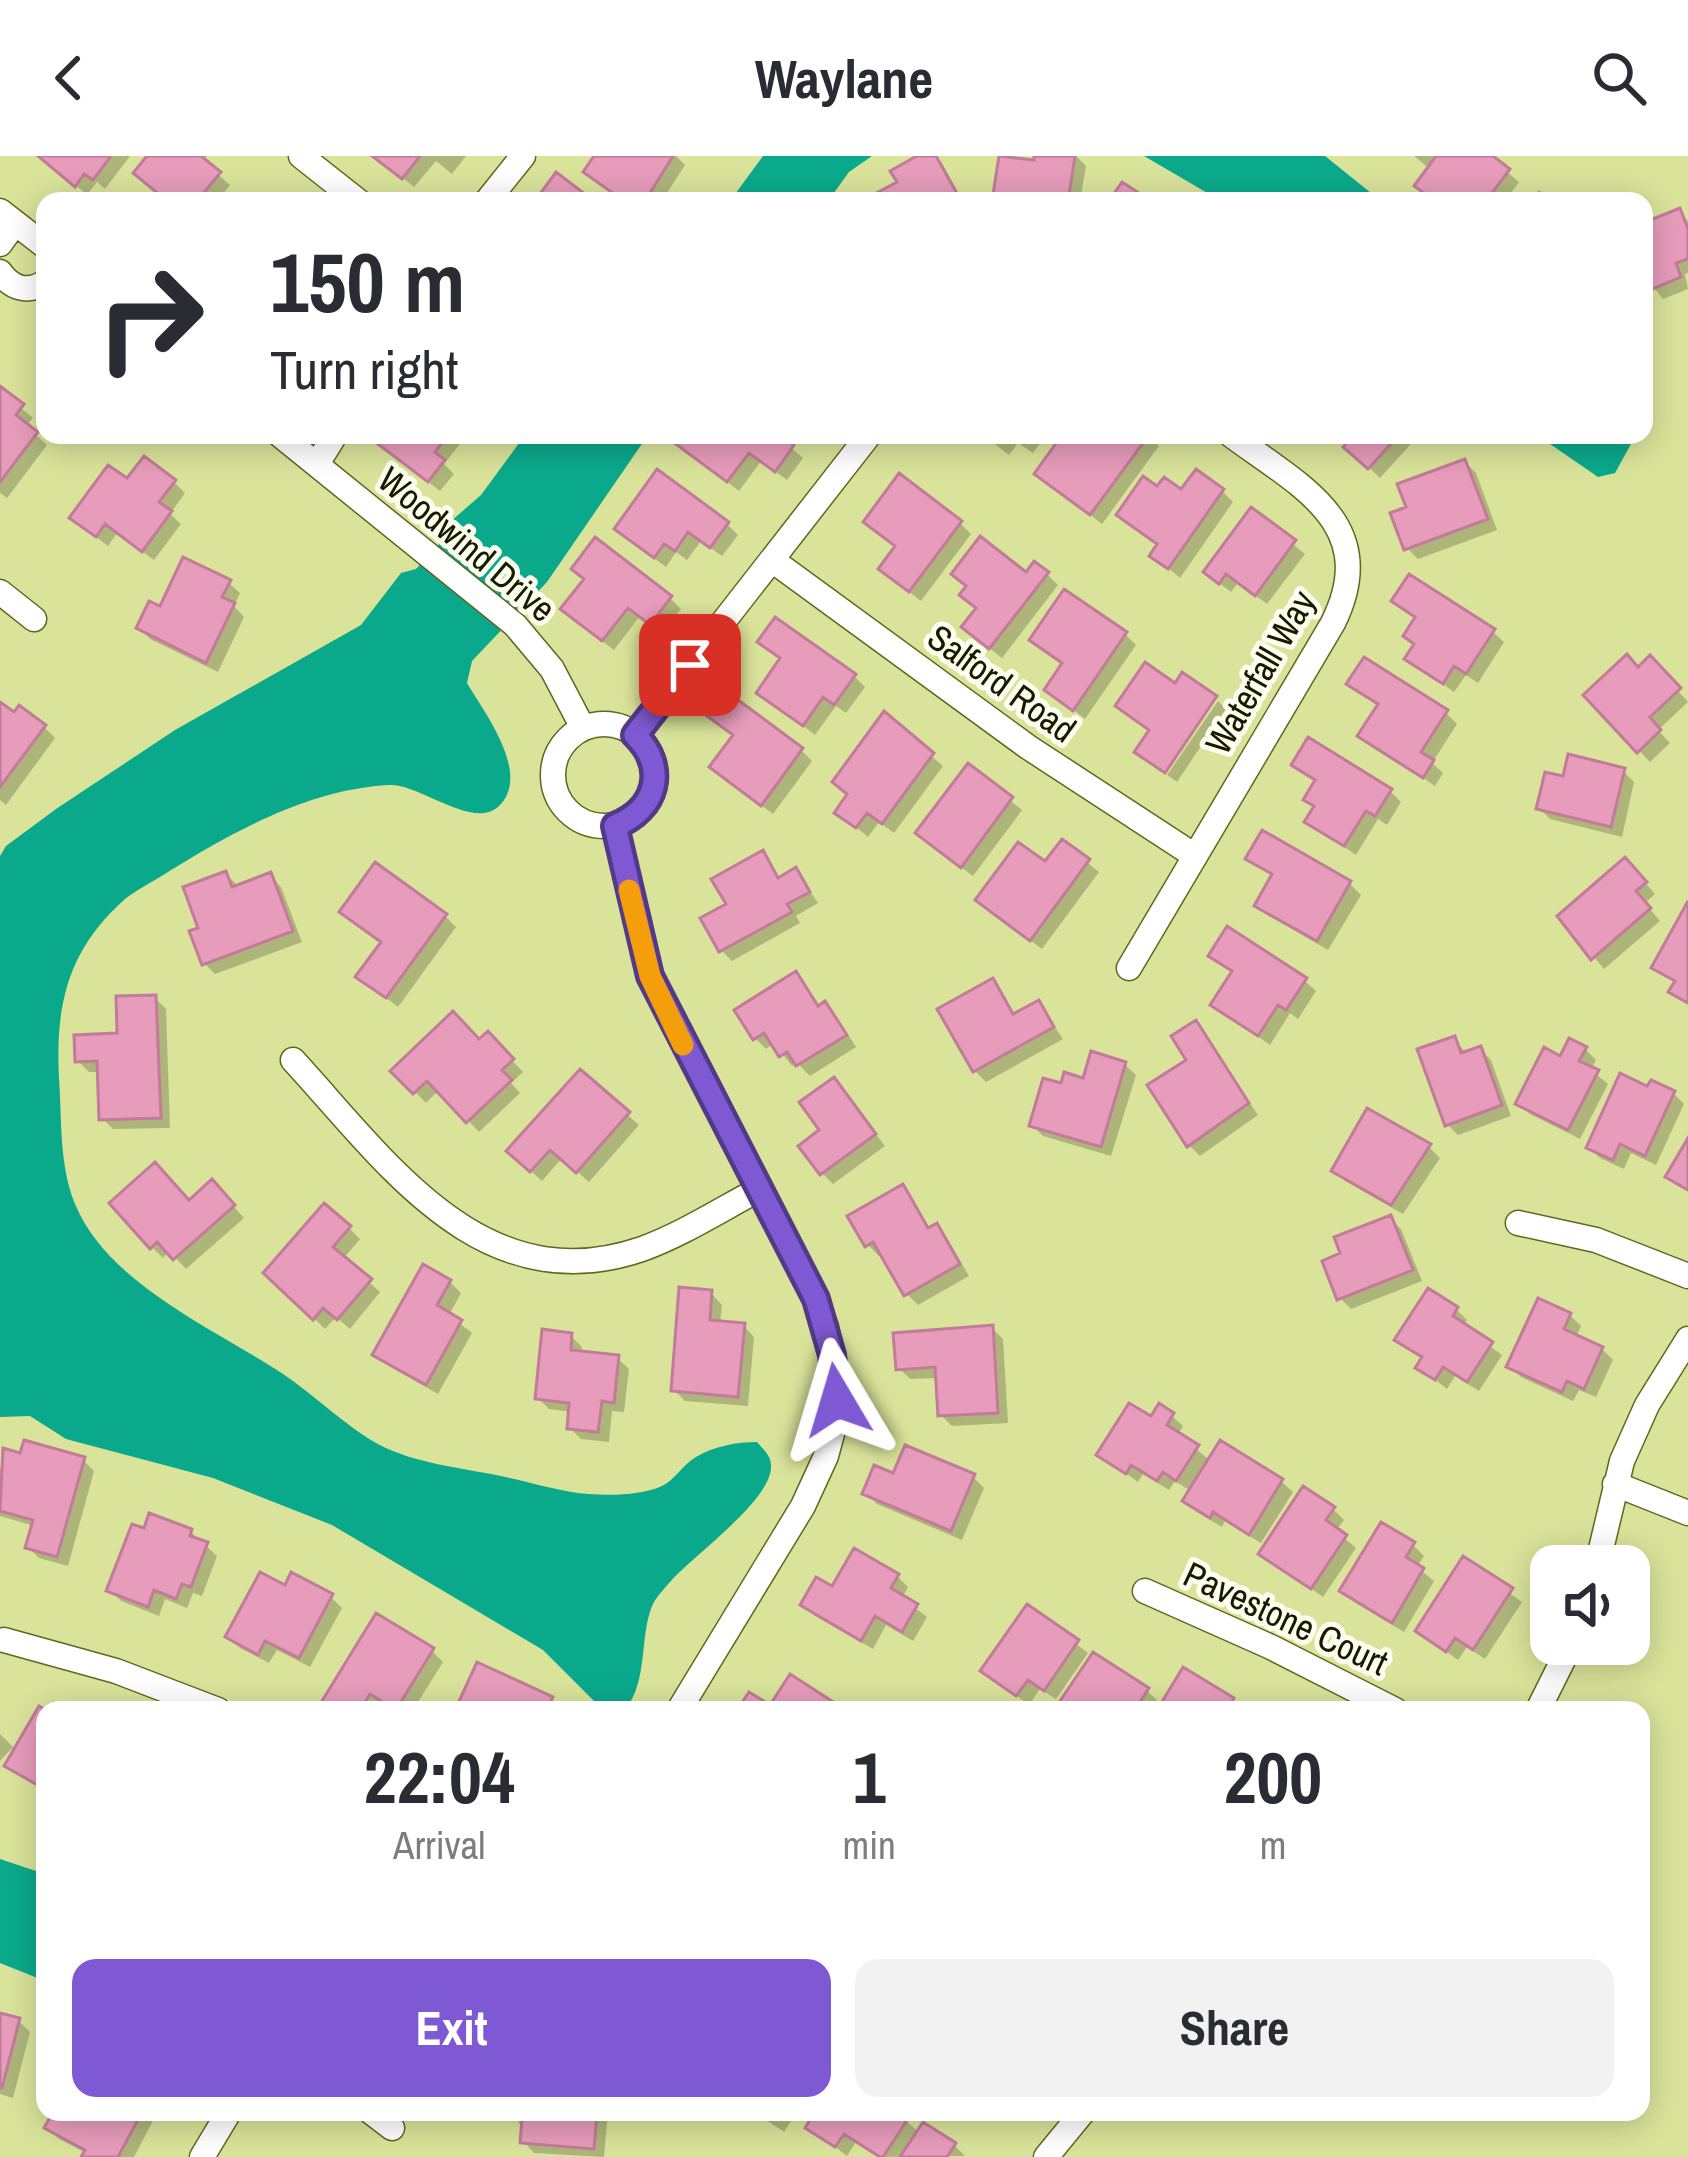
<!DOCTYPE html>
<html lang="en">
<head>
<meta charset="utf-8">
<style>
	:root { --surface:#fff; --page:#f2f2f3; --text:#2b2b33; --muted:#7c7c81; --accent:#7f59d3 }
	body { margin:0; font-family:"Archivo Narrow",sans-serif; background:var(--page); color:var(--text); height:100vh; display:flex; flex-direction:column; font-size:45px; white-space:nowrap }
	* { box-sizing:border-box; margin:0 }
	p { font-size:39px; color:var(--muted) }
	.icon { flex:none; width:66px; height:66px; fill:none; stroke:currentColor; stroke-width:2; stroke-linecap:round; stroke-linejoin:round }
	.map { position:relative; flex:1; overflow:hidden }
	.details { position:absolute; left:36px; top:1545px; width:1614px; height:420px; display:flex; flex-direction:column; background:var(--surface); border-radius:24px; box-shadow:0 6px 30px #0003 }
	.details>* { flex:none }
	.banner { position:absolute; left:36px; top:36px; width:1617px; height:252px; border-radius:24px; box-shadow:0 6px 30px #0003; background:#fff; color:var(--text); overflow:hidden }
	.controls { position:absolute; left:1530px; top:1389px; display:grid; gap:24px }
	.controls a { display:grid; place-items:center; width:120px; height:120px; border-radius:24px; background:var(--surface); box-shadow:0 6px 30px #0003; font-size:60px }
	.pin { position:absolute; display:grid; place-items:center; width:102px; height:102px; color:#fff; margin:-51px; border-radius:24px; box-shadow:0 6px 18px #0006 }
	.me { position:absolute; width:132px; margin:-66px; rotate:353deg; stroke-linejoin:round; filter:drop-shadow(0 0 9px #0008) }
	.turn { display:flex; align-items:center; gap:42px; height:252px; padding:0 36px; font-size:54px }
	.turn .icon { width:156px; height:156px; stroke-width:2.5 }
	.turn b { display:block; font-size:84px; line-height:102px }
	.eta { display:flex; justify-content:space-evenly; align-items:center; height:204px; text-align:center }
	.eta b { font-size:72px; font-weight:700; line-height:84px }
	.primary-button { display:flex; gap:24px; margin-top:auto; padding:24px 36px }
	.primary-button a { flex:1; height:138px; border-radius:24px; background:var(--accent); color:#fff; font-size:48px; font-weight:700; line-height:138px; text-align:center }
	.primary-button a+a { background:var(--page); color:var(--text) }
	header { display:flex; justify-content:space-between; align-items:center; height:156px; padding:0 36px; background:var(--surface); font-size:54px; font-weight:700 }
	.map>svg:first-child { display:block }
	.water { fill:#0ba98b }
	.shadow { fill:#0003 }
	.building { fill:#e69cba; stroke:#c27b98; stroke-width:3 }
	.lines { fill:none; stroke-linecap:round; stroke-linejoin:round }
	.minor-casing { stroke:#61671e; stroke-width:27 }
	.minor { stroke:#fff; stroke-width:24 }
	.route-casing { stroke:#533a89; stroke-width:30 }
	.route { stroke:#7f59d3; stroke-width:21 }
	.slow { stroke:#f59e0b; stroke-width:21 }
	.labels { text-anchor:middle; stroke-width:10; stroke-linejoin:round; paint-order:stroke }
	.street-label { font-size:36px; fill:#181a00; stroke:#fcfef0 }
</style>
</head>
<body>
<header><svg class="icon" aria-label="back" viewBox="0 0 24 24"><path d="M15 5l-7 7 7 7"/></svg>Waylane<svg class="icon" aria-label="search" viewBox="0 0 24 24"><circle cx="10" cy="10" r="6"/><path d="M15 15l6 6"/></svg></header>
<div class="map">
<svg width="1688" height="2001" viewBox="0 0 1688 2001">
	<rect width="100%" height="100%" fill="#dae39a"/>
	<path class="water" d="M763 0H872L849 16 828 45H730Z
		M1144 0H1325L1381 45H1221Z
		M525 279H648L547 426 472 505 467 527C484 556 532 618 499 650 474 675 419 627 389 629 311 633 236 674 171 714 156 724 139 732 125 743 68 793 55 850 59 922 62 964 59 1009 75 1048 108 1128 215 1173 283 1218 313 1238 347 1271 378 1288 413 1307 461 1312 501 1320 524 1325 548 1332 571 1336 596 1340 639 1341 662 1330 675 1324 683 1308 696 1301 714 1290 737 1286 757 1286 763 1293 771 1300 771 1309 774 1343 691 1401 670 1426 665 1432 657 1440 653 1448 639 1478 649 1524 625 1554H603L543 1494 332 1369 213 1322 66 1283 30 1260 0 1261V700L6 690 56 653 175 574 361 469 401 417 416 413 442 385V373L481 339Z
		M1537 279H1636L1615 317 1598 321Z
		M0 1703 45 1718V1825L0 1807Z"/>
	<path class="shadow" d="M42 0H130L105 33 97 26 87 39Z
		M151 0H207L203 5 230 29 217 45H170Z
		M375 0H466L452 18 436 5 414 31Z
		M597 0H676L685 9 662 45H624Z
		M923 0H935L942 7 963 45H880Z
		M1037 0H1076L1086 10 1080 45H995L1036 7Z
		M1414 0H1488L1519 26 1505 45H1435L1430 13Z
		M1538 34 1564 45H1565H1533Z
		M1644 51 1653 66 1679 56 1688 65V117L1685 118 1688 133 1663 143 1650 127 1644 129Z
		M0 234 33 262 26 270 47 289 7 342 0 337Z
		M382 279H467L444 308 454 318 440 335 389 295Z
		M776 279 803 302 787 324 761 305 739 335 669 280Z
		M983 279H1046L1033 297 1018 287 1009 299Z
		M1066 279H1100L1106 284 1110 279H1148L1159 290 1102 368 1038 318Z
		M1357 279H1419L1380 322 1347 291Z
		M1465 306 1476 317 1497 374 1418 403 1407 392 1409 353Z
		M128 326H174L185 337 170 358 181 368 154 404 117 377 108 390 84 372Z
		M1158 334 1222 335 1233 346 1180 422 1153 399 1160 390 1131 369Z
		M1252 355 1305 398 1267 448 1238 427 1231 436 1218 426Z
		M960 367 971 378 921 445 893 423Z
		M727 368 738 379 722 400 701 385 687 404 676 396 666 411 628 383Z
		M1047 418 1058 429 1002 502 976 482 1026 420Z
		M587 424 670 442 681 453 662 477 640 460 614 494 575 464Z
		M229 427 240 437 234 450 244 461 218 516 150 483 139 472 161 454Z
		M1395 445 1493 476 1504 486 1478 527 1466 519 1454 536 1408 503 1416 490 1417 463Z
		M1125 478 1136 489 1085 563 1048 534 1065 509 1033 484Z
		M761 486 854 520 865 531 846 557 836 550 815 579 760 537 782 504Z
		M1650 504 1688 546 1658 574 1670 587 1650 606 1587 539 1639 515Z
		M1350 528 1446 557 1457 568 1432 607 1443 617 1435 630 1361 580 1380 551Z
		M1218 545 1226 553 1177 626 1167 619Z
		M0 549 44 571 55 582 6 649 0 644Z
		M884 560 943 610 894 677 879 666 868 681 838 656 850 640Z
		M801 594 812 605 773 658 724 622Z
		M1294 609 1390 635 1401 646 1387 669 1378 663 1356 699 1308 666 1316 653 1306 644 1317 627Z
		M969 611 1022 654 973 720 930 688Z
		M1623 615 1634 626 1622 681 1550 663 1539 652 1565 624Z
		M1263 678 1350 728 1361 739 1328 794 1269 760 1258 749 1274 721 1249 702Z
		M1063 687 1099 716 1042 793 990 754 1045 710Z
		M762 698 781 723 796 715 818 747 796 760 800 767 732 805 721 794 730 749Z
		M1636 716 1655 738 1645 747 1660 765 1604 813 1561 761Z
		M226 718 237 729 270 720 281 731 302 786 215 818 204 807 202 773Z
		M445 760 456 771 398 851 359 821 383 787Z
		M1212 799 1305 825 1316 835 1298 863 1290 857 1270 889 1214 849 1234 818Z
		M795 819 820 852 825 849 836 860 856 891 810 920 797 907 792 910 774 887 766 893 755 882Z
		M992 826 1016 860 1038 847 1063 883 986 926 975 915Z
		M155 842 166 853 170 972 113 973 102 962 100 916H89L78 905 120 880Z
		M1195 868 1258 959 1200 1000 1189 989 1190 905Z
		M487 879 523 916 511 927 520 937 479 976 439 934 426 947 395 915 479 887Z
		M1454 883 1467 898 1480 893 1491 904 1511 960 1458 979 1447 968Z
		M1585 893 1596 904 1591 914 1608 928 1580 983 1530 958 1519 947 1561 904Z
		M1124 908 1136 919 1111 1000 1043 980 1032 969 1085 925Z
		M580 917 639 969 589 1026 562 1002 542 1025 521 1006Z
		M1649 934 1673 937 1684 948 1656 1009 1631 997 1624 1013 1600 1002 1589 991Z
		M844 936 885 990 833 1028 822 1017 824 975Z
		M1429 991 1440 1002 1403 1058 1345 1025 1334 1015Z
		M212 1027 244 1062 186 1113 169 1095 163 1102 152 1091Z
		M902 1032 931 1074 936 1071 947 1082 969 1120 918 1149 907 1138 883 1097 879 1100 868 1089Z
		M1390 1062 1401 1073 1422 1125 1351 1153 1340 1142Z
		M349 1072 360 1083 343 1103 380 1136 350 1173 336 1161 325 1173 267 1117Z
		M450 1126 461 1137 449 1159 472 1177 438 1238 387 1209 376 1198Z
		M711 1137 722 1149 720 1167 743 1169 754 1181 748 1250 685 1245 674 1234Z
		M1456 1153 1467 1164 1463 1170 1502 1199 1479 1235 1455 1220 1447 1233 1419 1211 1424 1204 1398 1184Z
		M1570 1159 1581 1170 1576 1181 1602 1193 1613 1204 1596 1241 1579 1234 1573 1245 1521 1221 1510 1210Z
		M992 1172 1003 1183 1008 1267 952 1270 941 1259 939 1222 910 1223 899 1212Z
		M571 1180 582 1191 581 1198 617 1202 629 1213 624 1256 612 1255 609 1286 581 1283 570 1272 572 1256 549 1253 538 1242Z
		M1172 1260 1183 1270 1178 1279 1211 1305 1221 1288 1282 1326 1293 1336 1261 1387 1225 1365 1222 1371 1197 1356 1186 1345 1192 1336 1175 1325 1169 1334 1143 1318 1138 1326 1100 1298 1152 1265Z
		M5 1296 83 1304 94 1315 68 1410 39 1402 28 1391 34 1370 0 1360V1314Z
		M895 1321H973L984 1332 962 1384 877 1348 866 1337Z
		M1333 1353 1344 1364 1336 1375 1356 1392 1323 1441 1262 1397Z
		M191 1376 217 1400 202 1440 193 1437 187 1452 165 1443 159 1460 121 1445 110 1434Z
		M1413 1389 1424 1400 1417 1411 1434 1425 1404 1476 1354 1446 1343 1435Z
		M1464 1404 1522 1446 1485 1503 1467 1491 1458 1504 1418 1475Z
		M897 1420 908 1431 902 1442 927 1461 913 1485 886 1469 873 1493 815 1460 804 1449 833 1435Z
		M286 1433 331 1441 342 1452 310 1511 277 1494 269 1507 240 1492 229 1481Z
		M1028 1452 1088 1497 1056 1543 1040 1533 1029 1549 984 1515Z
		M432 1495 443 1506 413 1554H394L382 1547 378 1554H335L326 1545Z
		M1094 1500 1147 1535 1158 1545 1153 1554H1058Z
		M0 1578 13 1591 0 1605Z
		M0 1860 19 1865 30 1876 13 1942 0 1938Z
		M56 1956H150L155 1961 134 2001H84L86 1997 59 1983 48 1972Z
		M512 1956H608L604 2001 534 1997 523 1985 522 1972Z
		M754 1956H797L784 1976Z
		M819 1956H895L919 1976 954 1989 965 2000 878 2001 856 1986 847 2000 809 1971Z"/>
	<path class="building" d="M38 0H111L93 24 84 18 75 31Z
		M147 0H201L221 16 197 45H167L133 17Z
		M372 0H420L402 23Z
		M594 0H673L645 45H624L583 16Z
		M917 0H936L961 45H876L873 39 897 26 890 15Z
		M999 0 1034 4V0H1075L1068 45H992Z
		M1436 0H1493L1510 13 1486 45H1435L1414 30Z
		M556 16 594 45H535Z
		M1122 26 1151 45H1109Z
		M1680 52 1688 73V103L1676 107 1681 121 1650 134 1644 120V55L1648 65Z
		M0 230 24 248 16 259 38 276 0 326Z
		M379 279H448L435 296 445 304 428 326 374 285Z
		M781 279 794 289 775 316 749 297 727 326 665 280Z
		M1062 279 1106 280 1149 279 1090 359 1034 318Z
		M1353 279H1399L1368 313 1343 291Z
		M144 300 176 324 159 346 172 355 142 396 105 368 96 381 69 362 108 309 127 322Z
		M1465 303 1488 363 1404 394 1390 357 1406 351 1397 328Z
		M657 313 729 366 710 392 688 376 675 395 664 388 654 402 614 373Z
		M1196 313 1224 333 1168 413 1149 400 1157 388 1116 359 1143 320 1157 330 1164 321 1181 333Z
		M899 317 962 365 909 436 878 413 895 390 863 366Z
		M1251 351 1296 384 1255 440 1226 418 1219 428 1203 416Z
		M980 380 1026 416 1034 405 1049 416 989 493 961 471 976 452 959 439 966 430 951 418Z
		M595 381 672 440 650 469 628 452 602 485 560 453 584 423 571 413Z
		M183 401 231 424 222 441 235 447 206 507 136 472 149 445 160 450Z
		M1409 418 1495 473 1466 518 1454 510 1443 528 1404 503 1414 488 1403 480 1415 461 1391 445Z
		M1064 433 1127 476 1073 555 1044 534 1062 507 1029 484Z
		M775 461 856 518 834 549 823 541 803 570 756 537 780 502 757 486Z
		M1627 498 1638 511 1650 499 1681 532 1650 561 1661 574 1637 597 1583 539Z
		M1364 501 1448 554 1421 596 1434 604 1423 622 1357 580 1378 548 1346 528Z
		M1145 506 1175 527 1182 516 1217 540 1165 617 1134 596 1149 574 1115 550Z
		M722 532 803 592 761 650 709 611 733 579 703 557Z
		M0 546 14 556 19 549 46 569 0 631Z
		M884 555 934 597 882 668 867 657 856 672 834 657 847 638 832 626Z
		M1308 581 1392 633 1375 660 1366 655 1344 690 1304 666 1314 650 1303 644 1315 624 1291 609Z
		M1568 598 1625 612 1611 671 1536 653 1545 616 1563 620Z
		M968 607 1013 641 961 712 915 677Z
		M1262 674 1351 725 1317 785 1254 750 1272 718 1245 703Z
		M1062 683 1090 703 1030 785 975 744 1018 686 1045 705Z
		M763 694 778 722 796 711 810 736 787 748 792 756 719 796 700 762 726 748 711 723Z
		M1625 701 1647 726 1636 735 1651 752 1591 804 1557 760Z
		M375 706 447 758 386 842 355 821 381 786 339 756Z
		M226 715 232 731 271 716 293 775 202 809 189 775 198 772 183 731Z
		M1688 745V847L1668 836 1675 825 1651 812Z
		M1227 770 1307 822 1286 854 1278 849 1258 880 1210 849 1232 815 1208 800Z
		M796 815 818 850 825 845 847 879 796 910 787 896 779 901 764 877 753 884 734 854Z
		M993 822 1013 858 1039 844 1054 871 973 916 937 853Z
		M156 839 161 962 99 964 97 905 75 906 74 879 117 877 116 840Z
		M453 855 479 883 488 875 514 903 502 914 512 924 466 967 427 925 413 938 390 915Z
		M1196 864 1249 947 1187 991 1147 929 1186 904 1171 880Z
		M1455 880 1461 897 1481 890 1502 949 1445 970 1417 893Z
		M1569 882 1587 891 1579 905 1599 914 1568 974 1515 948 1544 891 1560 900Z
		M1091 895 1126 906 1101 991 1029 970 1043 922 1061 927 1064 916 1083 922Z
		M580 913 630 956 576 1017 550 994 530 1016 506 995Z
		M1620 917 1647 930 1651 924 1675 935 1645 1000 1620 988 1613 1004 1586 992Z
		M834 921 876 978 820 1019 798 990 819 974 799 946Z
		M1367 952 1431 988 1391 1049 1331 1015Z
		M1688 982V1034L1665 1021Z
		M155 1006 189 1044 212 1023 235 1049 173 1104 157 1086 150 1093 109 1047Z
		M903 1028 928 1072 937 1067 960 1108 904 1140 873 1086 865 1091 847 1060Z
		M324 1047 351 1070 333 1091 372 1123 337 1164 323 1152 313 1164 263 1117Z
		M1391 1059 1413 1114 1337 1144 1322 1105 1340 1097 1334 1081Z
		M423 1108 451 1124 437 1149 462 1164 426 1229 372 1199Z
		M679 1131 712 1134 710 1164 745 1167 738 1241 671 1235Z
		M1428 1132 1458 1151 1453 1160 1493 1186 1467 1226 1443 1211 1435 1224 1415 1212 1422 1201 1394 1184Z
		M1538 1142 1571 1157 1564 1173 1603 1191 1584 1233 1567 1225 1562 1236 1506 1211Z
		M993 1169 998 1257 938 1260 935 1211 896 1214 893 1177Z
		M542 1173 572 1177 571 1194 619 1199 614 1247 602 1245 598 1276 567 1273 569 1247 535 1243Z
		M1129 1247 1151 1260 1159 1247 1174 1257 1167 1269 1199 1289 1176 1325 1163 1316 1157 1325 1131 1309 1126 1318 1096 1299Z
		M24 1284 85 1301 57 1401 25 1392 33 1364 0 1355 3 1292 20 1297Z
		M1220 1284 1283 1323 1249 1379 1213 1356 1210 1362 1182 1345Z
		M905 1289 975 1318 951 1375 862 1338 874 1309 893 1317Z
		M1303 1330 1335 1351 1326 1364 1347 1379 1311 1433 1258 1398Z
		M149 1357 192 1373 190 1380 208 1386 191 1431 182 1428 176 1443 154 1434 148 1451 106 1435 132 1368 144 1372Z
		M1381 1366 1415 1386 1406 1401 1424 1412 1392 1467 1339 1435Z
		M854 1392 899 1418 891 1432 918 1448 902 1476 875 1460 861 1485 800 1449 816 1421 832 1430Z
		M1463 1400 1513 1432 1473 1494 1455 1482 1446 1496 1415 1475Z
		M260 1416 285 1429 291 1416 333 1438 299 1502 265 1485 258 1499 225 1481Z
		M1027 1448 1079 1484 1044 1535 1028 1524 1016 1540 980 1515Z
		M376 1457 434 1492 396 1554 370 1538 360 1554H337L322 1545Z
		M1093 1496 1149 1532 1135 1554H1054Z
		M477 1506 553 1541 547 1554H455Z
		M1183 1511 1234 1542 1227 1554H1157Z
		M790 1518 841 1551 839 1554H737L749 1536 770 1549Z
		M39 1550 46 1554 45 1641 38 1637 41 1631 4 1610Z
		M0 1857 20 1862 2 1932H0Z
		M53 1956H142L118 2001H81L85 1994 44 1972Z
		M509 1956H597L594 1993 520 1987 522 1963 508 1962Z
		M815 1956H900L909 1961 883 2001H880L844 1978 835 1991 805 1972Z
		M923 1966 956 1987 947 2001H900Z"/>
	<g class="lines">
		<defs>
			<path id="minor" d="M301 0 358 45
				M487 45 523 0
				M0 55 45 90
				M0 88 15 67
				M0 116C11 132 28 138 45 126
				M280 279 515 469 552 513 583 572
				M317 308 335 279
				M772 404 1028 591 1195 700
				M0 436 34 463
				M553 619a51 51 0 1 1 102 0a51 51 0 1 1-102 0Z
				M635 579 869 279
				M615 670 650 821 816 1143 826 1171 837 1223 833 1274 826 1300 803 1350 679 1554
				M1129 812 1333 467C1382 368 1300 330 1231 279
				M293 904C387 1006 482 1148 642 1093 683 1078 720 1054 758 1034
				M1518 1067 1596 1084 1688 1120
				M1615 1328 1688 1357
				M1597 1410 1622 1305 1647 1249 1688 1183
				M1145 1435 1271 1491 1395 1554
				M4 1484 116 1515 218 1554
				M1538 1554 1571 1488
				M371 1956 392 1972
				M202 2001 229 1956
				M1046 2001 1083 1956"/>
		</defs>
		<use href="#minor" class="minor-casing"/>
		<use href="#minor" class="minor"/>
	</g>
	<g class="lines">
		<defs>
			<path id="route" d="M690 509 635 579C668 612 657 653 615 670L650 820 816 1143 832 1199 837 1244"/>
		</defs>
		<use href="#route" class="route-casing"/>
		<use href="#route" class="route"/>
		<path class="slow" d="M629 734 650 820 683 889"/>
	</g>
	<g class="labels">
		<g class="street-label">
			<text transform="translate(467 388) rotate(40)" y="13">Woodwind Drive</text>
			<text transform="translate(1260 516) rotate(-60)" y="13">Waterfall Way</text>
			<text transform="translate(1002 527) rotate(36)" y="13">Salford Road</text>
			<text transform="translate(1286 1462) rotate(25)" y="13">Pavestone Court</text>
		</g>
	</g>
</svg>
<div class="controls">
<a><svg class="icon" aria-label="sound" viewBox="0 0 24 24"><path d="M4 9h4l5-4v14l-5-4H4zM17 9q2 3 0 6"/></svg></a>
</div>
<div class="pin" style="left:690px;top:509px;background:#d93025"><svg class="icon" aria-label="arrive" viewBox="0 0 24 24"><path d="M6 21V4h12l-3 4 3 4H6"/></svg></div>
<svg class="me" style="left:837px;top:1244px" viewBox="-20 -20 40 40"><path d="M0-17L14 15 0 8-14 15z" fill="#7f59d3" stroke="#fff" stroke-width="4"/></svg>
<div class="banner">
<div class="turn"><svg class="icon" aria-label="right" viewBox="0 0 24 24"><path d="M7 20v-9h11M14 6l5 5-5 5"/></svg><div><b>150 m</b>Turn right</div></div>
</div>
<section class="details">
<div class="eta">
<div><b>22:04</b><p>Arrival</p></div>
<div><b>1</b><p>min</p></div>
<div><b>200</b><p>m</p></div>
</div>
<div class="primary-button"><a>Exit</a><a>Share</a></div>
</section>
</div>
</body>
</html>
